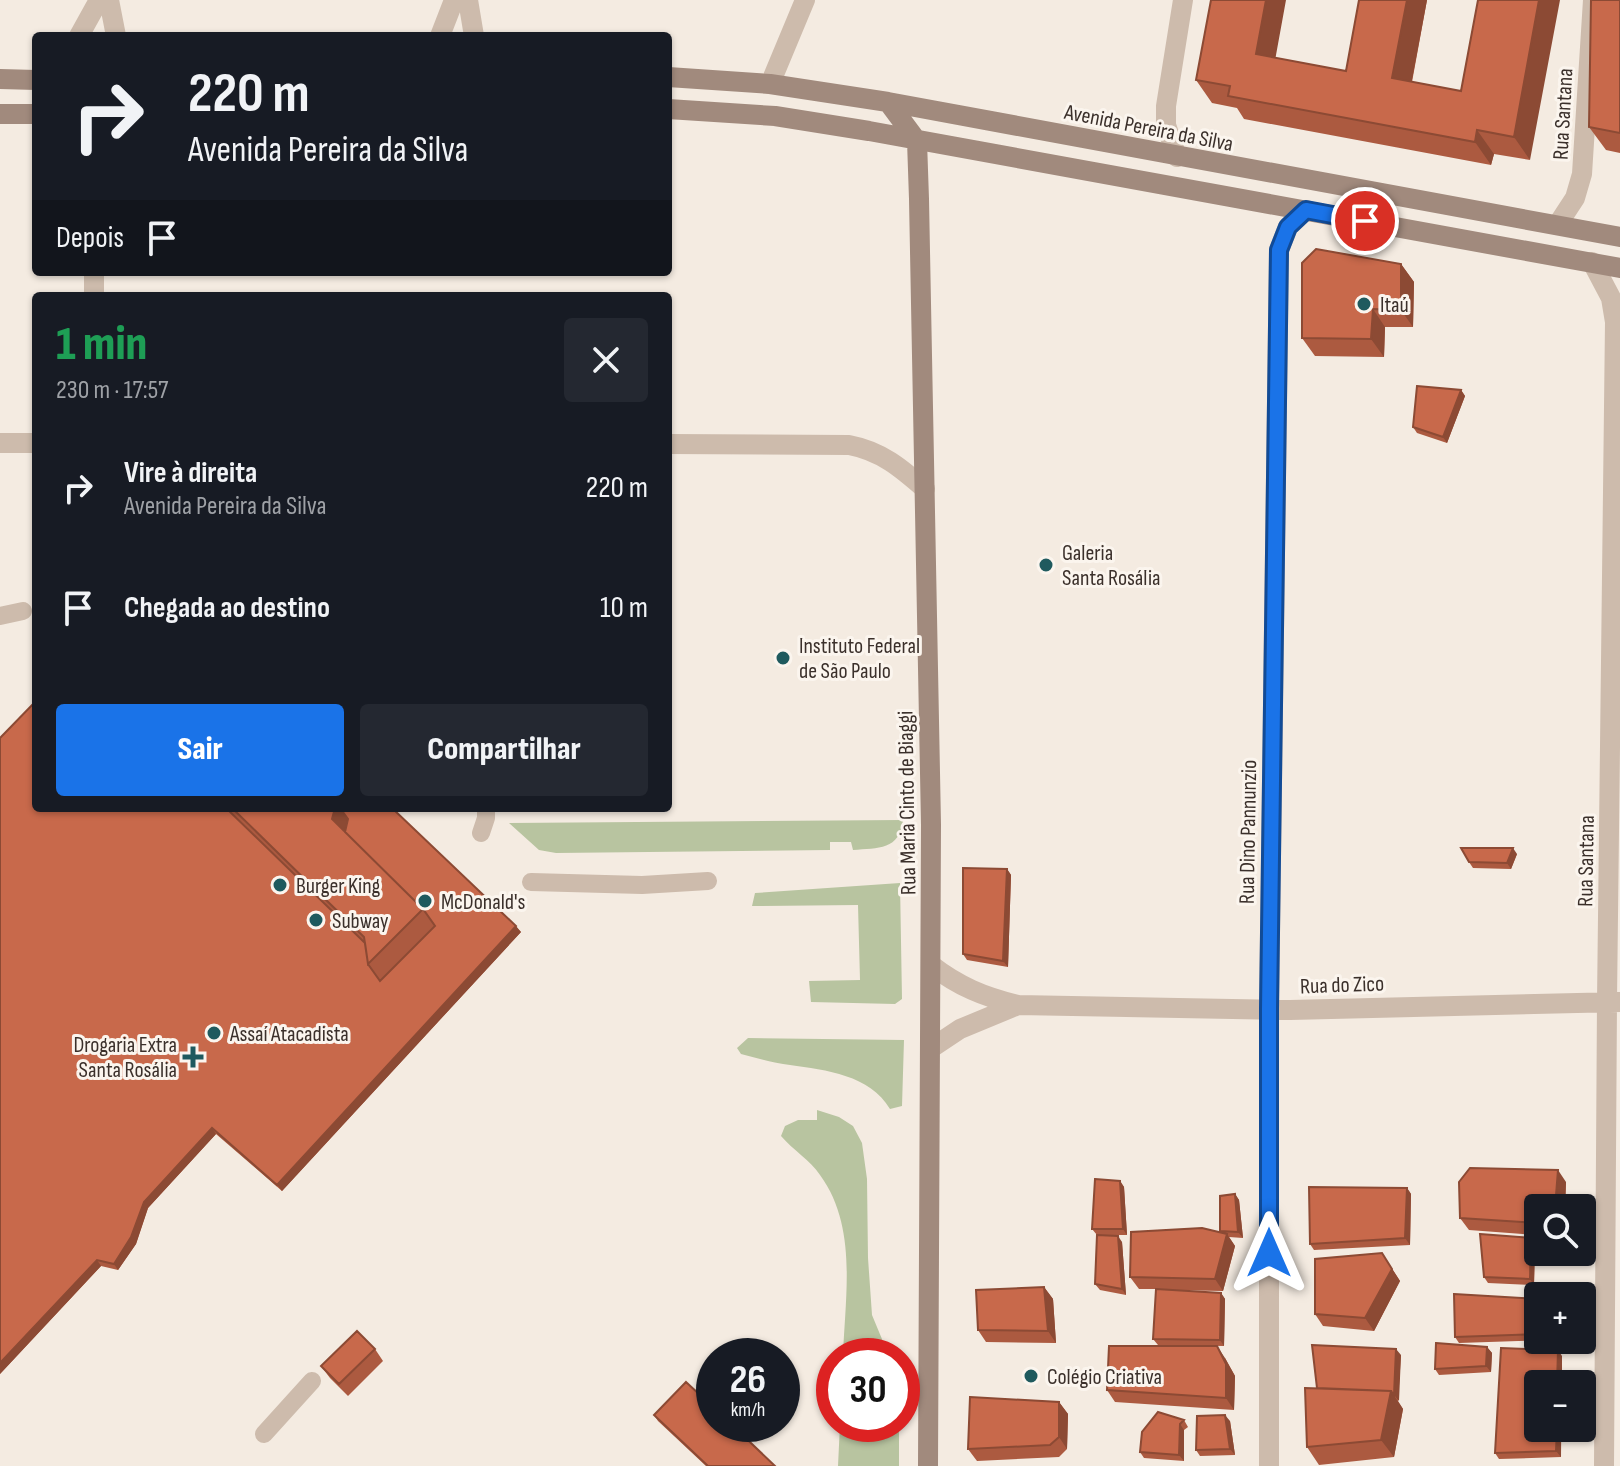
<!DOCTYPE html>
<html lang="pt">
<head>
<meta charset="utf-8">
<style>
	:root { --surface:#171b24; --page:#242831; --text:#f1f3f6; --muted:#9ea1a6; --accent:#1a73e8 }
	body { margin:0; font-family:"Sofia Sans Condensed",sans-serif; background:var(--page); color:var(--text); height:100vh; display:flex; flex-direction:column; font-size:30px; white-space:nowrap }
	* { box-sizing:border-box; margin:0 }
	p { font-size:26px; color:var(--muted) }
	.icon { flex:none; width:44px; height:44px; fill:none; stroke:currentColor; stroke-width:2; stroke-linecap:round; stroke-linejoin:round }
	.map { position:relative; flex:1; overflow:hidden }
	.details { position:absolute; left:32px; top:292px; width:640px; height:520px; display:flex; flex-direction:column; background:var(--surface); border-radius:8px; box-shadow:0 2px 6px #0004 }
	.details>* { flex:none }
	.hud { position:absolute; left:32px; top:32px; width:640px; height:244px; border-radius:8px; box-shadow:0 2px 6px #0004; background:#171b24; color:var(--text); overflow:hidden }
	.controls { position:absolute; left:1524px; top:1194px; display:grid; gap:16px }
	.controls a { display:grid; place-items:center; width:72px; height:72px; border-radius:8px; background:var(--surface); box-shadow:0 2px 6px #0004; font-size:40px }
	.speed { position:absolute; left:696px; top:1338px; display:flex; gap:16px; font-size:40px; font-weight:700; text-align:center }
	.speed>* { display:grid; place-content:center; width:104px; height:104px; border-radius:50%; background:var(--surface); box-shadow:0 2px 6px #0004; line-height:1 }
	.speed small { font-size:20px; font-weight:400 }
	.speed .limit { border:12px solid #d22; background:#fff; color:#111 }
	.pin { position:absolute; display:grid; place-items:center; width:68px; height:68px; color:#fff; margin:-34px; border:4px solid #fff; border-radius:50%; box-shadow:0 2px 8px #0007 }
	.me { position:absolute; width:88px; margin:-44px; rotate:0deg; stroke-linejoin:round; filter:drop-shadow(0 0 6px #0008) }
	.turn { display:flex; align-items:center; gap:28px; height:168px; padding:0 24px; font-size:36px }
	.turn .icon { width:104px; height:104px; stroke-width:2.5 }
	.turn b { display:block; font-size:56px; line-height:68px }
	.then { display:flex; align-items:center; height:76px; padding:0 24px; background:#0003; gap:16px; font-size:30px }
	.round { display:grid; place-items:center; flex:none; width:84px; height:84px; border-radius:8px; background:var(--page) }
	.headline { display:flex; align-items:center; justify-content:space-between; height:136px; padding:0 24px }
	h1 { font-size:48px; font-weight:800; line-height:60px; color:#1e9e55 }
	.cta { display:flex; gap:16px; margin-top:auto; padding:16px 24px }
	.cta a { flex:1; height:92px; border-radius:8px; background:var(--accent); color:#fff; font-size:32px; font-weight:800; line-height:92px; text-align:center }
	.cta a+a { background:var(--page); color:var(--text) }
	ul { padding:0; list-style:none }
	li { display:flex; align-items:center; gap:24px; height:120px; padding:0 24px }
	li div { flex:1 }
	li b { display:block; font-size:30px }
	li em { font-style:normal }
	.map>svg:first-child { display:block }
	.green { fill:#b8c4a0 }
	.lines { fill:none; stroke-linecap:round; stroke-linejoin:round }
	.service { stroke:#cdbbac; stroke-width:18 }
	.minor { stroke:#cdbbac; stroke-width:20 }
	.secondary { stroke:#a18a7d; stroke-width:20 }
	.wall { fill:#ac5a40 }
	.shaded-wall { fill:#8c4a34 }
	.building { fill:#c8694b; stroke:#8c4a34; stroke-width:2 }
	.route-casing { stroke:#114b97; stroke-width:20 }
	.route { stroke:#1a73e8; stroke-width:14 }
	.poi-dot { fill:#1f5a5e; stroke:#fbf5ee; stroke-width:3 }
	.labels { text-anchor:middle; stroke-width:6; stroke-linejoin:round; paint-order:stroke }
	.street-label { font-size:22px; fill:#3b302b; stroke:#fbf5ee }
	.poi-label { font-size:22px; fill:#3b302b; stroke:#fbf5ee; text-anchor:start }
</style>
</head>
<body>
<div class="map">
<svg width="1620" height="1466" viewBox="0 0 1620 1466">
	<rect width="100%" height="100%" fill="#f4ebe1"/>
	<path class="green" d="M903 820C900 850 878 848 853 850L851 842H830V850L556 853 539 850 509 823Z
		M900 883 902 999 895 1004 811 1002 809 981 860 980 858 905 752 906 755 893Z
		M748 1038 904 1040 902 1106 890 1109C870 1075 826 1070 790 1065 774 1063 757 1058 741 1054L737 1048Z
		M817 1110 839 1117 853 1126 862 1143 867 1179 868 1258 872 1315 889 1356H843C845 1296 858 1227 820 1175 810 1160 793 1150 781 1136L785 1126 798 1120H817Z
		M840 1424H899V1466H838Z"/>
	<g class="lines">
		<path class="service" d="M0 616 23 611
			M481 833 486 818V808
			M531 882 642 885 708 881
			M264 1434 312 1381"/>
		<path class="minor" d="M109 0 116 36
			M468 0 474 36
			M79 36 99 0
			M440 36 454 0
			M770 84 805 0
			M1177 157 1166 125V106L1183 0
			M1558 224 1575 198 1582 174 1593 0
			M1592 262 1611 298 1615 322 1607 1001 1604 1466
			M94 296V272
			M0 443H36
			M668 444 849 445C881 451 901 468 925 489
			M931 965C958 986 984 997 1018 1005L1290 1010 1620 1002
			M930 1049 960 1029 1018 1005
			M1269 1466V1009L1279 250 1288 227 1306 210"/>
		<path class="secondary" d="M668 77 770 84 888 102 1620 237
			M0 79 36 80
			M888 102 917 141 919 199 931 825 928 1466
			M668 109 775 116 869 131 1620 268
			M0 114H36"/>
	</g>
	<path class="wall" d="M1359 0H1427L1412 82 1461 91 1478 0 1530 160 1494 154 1491 165 1244 119 1237 108 1212 103 1196 80 1276 58 1346 71Z
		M1620 0V153L1606 150 1589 127Z
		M1401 264 1414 282 1413 327H1385L1384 357 1315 356 1302 338Z
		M1461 390 1465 396 1447 443 1417 433 1413 427Z
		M36 808H392L521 932 282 1191 216 1134 148 1208 136 1244 118 1270 101 1266 0 1374Z
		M1517 854 1511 869 1473 868 1469 862Z
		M1007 869 1011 875 1008 967 967 960 963 954Z
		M1120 1181 1124 1187 1127 1235H1107L1122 1242 1126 1295 1100 1290 1095 1284 1097 1235 1092 1229Z
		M1566 1182 1565 1208H1538V1235L1469 1230 1460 1218Z
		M1407 1188 1411 1194 1410 1245 1314 1250 1310 1244Z
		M1235 1194 1239 1200 1243 1238 1229 1237 1235 1246 1223 1291 1168 1290 1221 1293 1225 1299 1224 1346 1158 1345 1153 1339 1156 1289H1139L1130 1277 1221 1233 1220 1231Z
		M1535 1244 1534 1285 1488 1283 1484 1277Z
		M1382 1253 1400 1281 1374 1331 1323 1326 1315 1314Z
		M1044 1287 1053 1299 1056 1343 986 1342 978 1330Z
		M1538 1299V1340H1546L1459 1343 1455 1337Z
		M1487 1347 1492 1353 1491 1372 1439 1375 1435 1369Z
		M375 1349 383 1361 348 1396 330 1378 321 1366Z
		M1401 1355 1398 1401 1403 1409 1394 1457 1319 1465 1307 1447Z
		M1562 1356 1561 1457 1499 1459 1495 1453Z
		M1225 1358 1235 1376 1234 1410 1115 1402 1107 1390Z
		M1059 1402 1068 1414 1067 1449 1059 1457 977 1461 968 1449Z
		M654 1415 775 1466H706L658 1421Z
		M1184 1420 1188 1427 1184 1430V1461L1144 1458 1140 1452Z
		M1230 1421 1235 1455 1200 1456 1196 1450Z"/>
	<path class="shaded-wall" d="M1266 0H1286L1272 77 1256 54Z
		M1407 0H1427L1408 101 1392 78Z
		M1539 0H1560L1530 160 1514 137Z
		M1477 130 1494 154 1491 165 1475 142Z
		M1401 264 1414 282 1413 327 1401 310Z
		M1373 309 1385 327 1384 357 1371 339Z
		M1461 390 1465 396 1447 443 1443 437Z
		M335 808H340L352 825 349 841 332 819Z
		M1513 848 1517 854 1511 869 1507 863Z
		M1007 869 1011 875 1008 967 1003 961Z
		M516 926 521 932 282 1191 277 1185Z
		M212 1128 216 1134 148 1208 136 1244 118 1270 114 1264 144 1202Z
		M1558 1170 1566 1182 1565 1208H1555Z
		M1120 1181 1124 1187 1127 1235 1123 1229Z
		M1407 1188 1411 1194 1410 1245 1405 1238Z
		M1235 1194 1239 1200 1243 1238 1238 1232Z
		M1227 1234 1235 1246 1223 1291 1215 1279Z
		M1118 1236 1122 1242 1126 1295 1122 1289Z
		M1531 1238 1535 1244 1534 1285 1530 1279Z
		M1382 1253 1400 1281 1374 1331 1365 1318Z
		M97 1260 101 1266 0 1374V1363Z
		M1044 1287 1053 1299 1056 1343 1048 1331Z
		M1221 1293 1225 1299 1224 1346 1220 1340Z
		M1217 1346 1225 1358 1235 1376 1234 1410 1226 1398Z
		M1487 1347 1492 1353 1491 1372 1486 1366Z
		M1396 1349 1401 1355 1399 1401 1394 1395Z
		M1558 1350 1562 1356V1384H1557Z
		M1391 1391 1403 1409 1394 1457 1381 1440Z
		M1059 1402 1068 1414 1067 1449 1059 1437Z
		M1225 1415 1230 1421 1235 1455 1230 1449Z
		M1180 1424 1184 1430V1461L1179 1455Z
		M1557 1428H1561V1457L1556 1451Z"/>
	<path class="building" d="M1211 0H1266L1256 54 1346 71 1359 0H1407L1392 78 1461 91 1478 0H1539L1514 137 1477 130 1475 142 1228 96 1230 86 1196 80Z
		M1591 0H1620V133L1589 127Z
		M1316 249 1401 264V310L1373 309 1371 339 1302 338V263Z
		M1417 386 1461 390 1443 437 1413 427Z
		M36 701V808H226L365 943 368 964 380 981 435 926 423 909 345 832 348 819 340 808H392L516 926 277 1185 212 1128 144 1202 131 1237 114 1264 97 1260 0 1363V738Z
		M232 808H335L332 819 423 909 368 964 364 937Z
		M1461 848H1513L1507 863 1469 862Z
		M963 868 1007 869 1003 961 963 954Z
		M1470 1168 1558 1170 1555 1208H1538V1223L1460 1218 1459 1182Z
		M1095 1179 1120 1181 1123 1229H1092Z
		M1309 1187 1407 1188 1405 1238 1310 1244Z
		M1235 1194 1238 1232 1220 1231V1196Z
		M1202 1228 1227 1234 1215 1279 1130 1277 1131 1232Z
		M1480 1234 1531 1238 1530 1279 1484 1277Z
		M1097 1235 1118 1236 1122 1289 1095 1284Z
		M1382 1253 1392 1269 1365 1318 1315 1314V1259Z
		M1044 1287 1048 1331 978 1330 976 1290Z
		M1156 1289 1221 1293 1220 1340 1153 1339Z
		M1454 1294 1538 1299V1334L1455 1337Z
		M357 1331 375 1349 339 1384 321 1366Z
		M1436 1343 1487 1347 1486 1366 1435 1369Z
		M1312 1345 1396 1349 1394 1395 1391 1391 1317 1388Z
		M1109 1346H1217L1226 1364V1398L1107 1390Z
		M1501 1348 1558 1350 1557 1384H1538V1428H1557L1556 1451 1495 1453Z
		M686 1382 714 1408V1424H731L775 1466H708L654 1415Z
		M1305 1388 1391 1391 1381 1440 1307 1447Z
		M970 1397 1059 1402V1437L1050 1445 968 1449Z
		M1158 1412 1184 1420 1180 1424 1179 1455 1140 1452 1142 1432Z
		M1225 1415 1230 1449 1196 1450 1197 1416Z"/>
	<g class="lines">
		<defs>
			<path id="route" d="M1269 1253V1009L1279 250 1288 227 1306 210 1365 221"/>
		</defs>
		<use href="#route" class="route-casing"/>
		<use href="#route" class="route"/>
	</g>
	<g class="poi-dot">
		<circle cx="1364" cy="304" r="8"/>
		<circle cx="1046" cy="565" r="8"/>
		<circle cx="783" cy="658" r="8"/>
		<circle cx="280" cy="885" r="8"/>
		<circle cx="425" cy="901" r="8"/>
		<circle cx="316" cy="920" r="8"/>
		<circle cx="214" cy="1033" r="8"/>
		<path d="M189 1045h8v8h8v8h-8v8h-8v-8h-8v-8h8z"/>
		<circle cx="1031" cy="1376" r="8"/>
	</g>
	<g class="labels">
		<g class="street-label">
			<text transform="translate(1562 114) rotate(-87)" y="8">Rua Santana</text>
			<text transform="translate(1149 127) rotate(11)" y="8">Avenida Pereira da Silva</text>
			<text transform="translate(906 803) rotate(-91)" y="8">Rua Maria Cinto de Biaggi</text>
			<text transform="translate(1247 832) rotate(-89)" y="8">Rua Dino Pannunzio</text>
			<text transform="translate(1585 861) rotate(-89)" y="8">Rua Santana</text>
			<text transform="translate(1342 984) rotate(-2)" y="8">Rua do Zico</text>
		</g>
		<g class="poi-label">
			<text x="1380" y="312">Itaú</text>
			<text x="1062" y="560">Galeria<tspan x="1062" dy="25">Santa Rosália</tspan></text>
			<text x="799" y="653">Instituto Federal<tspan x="799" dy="25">de São Paulo</tspan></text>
			<text x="296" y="893">Burger King</text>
			<text x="441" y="909">McDonald's</text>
			<text x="332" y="928">Subway</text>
			<text x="230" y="1041">Assaí Atacadista</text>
			<text x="177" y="1052" text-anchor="end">Drogaria Extra<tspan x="177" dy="25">Santa Rosália</tspan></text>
			<text x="1047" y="1384">Colégio Criativa</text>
		</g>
	</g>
</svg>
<div class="controls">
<a><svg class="icon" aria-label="search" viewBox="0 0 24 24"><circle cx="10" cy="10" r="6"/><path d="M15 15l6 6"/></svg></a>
<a>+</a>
<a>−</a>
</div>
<div class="speed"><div>26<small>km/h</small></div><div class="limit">30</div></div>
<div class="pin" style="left:1365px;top:221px;background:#d93025"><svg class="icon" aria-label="arrive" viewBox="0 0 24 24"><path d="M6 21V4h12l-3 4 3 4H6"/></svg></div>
<svg class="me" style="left:1269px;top:1253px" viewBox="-20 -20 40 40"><path d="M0-17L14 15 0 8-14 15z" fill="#1a73e8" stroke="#fff" stroke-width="4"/></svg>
<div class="hud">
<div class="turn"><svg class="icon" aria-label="right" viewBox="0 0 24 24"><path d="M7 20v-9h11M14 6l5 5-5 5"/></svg><div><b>220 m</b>Avenida Pereira da Silva</div></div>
<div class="then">Depois<svg class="icon" aria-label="arrive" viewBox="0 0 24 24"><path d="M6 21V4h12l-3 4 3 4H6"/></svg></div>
</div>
<section class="details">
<div class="headline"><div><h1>1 min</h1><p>230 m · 17:57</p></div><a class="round"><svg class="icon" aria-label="close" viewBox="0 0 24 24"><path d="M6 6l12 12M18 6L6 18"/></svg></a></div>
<ul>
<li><svg class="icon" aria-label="right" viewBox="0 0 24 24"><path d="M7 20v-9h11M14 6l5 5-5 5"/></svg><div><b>Vire à direita</b><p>Avenida Pereira da Silva</p></div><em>220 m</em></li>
<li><svg class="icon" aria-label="arrive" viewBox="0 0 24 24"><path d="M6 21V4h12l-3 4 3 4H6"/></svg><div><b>Chegada ao destino</b></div><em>10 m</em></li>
</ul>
<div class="cta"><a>Sair</a><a>Compartilhar</a></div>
</section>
</div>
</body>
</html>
